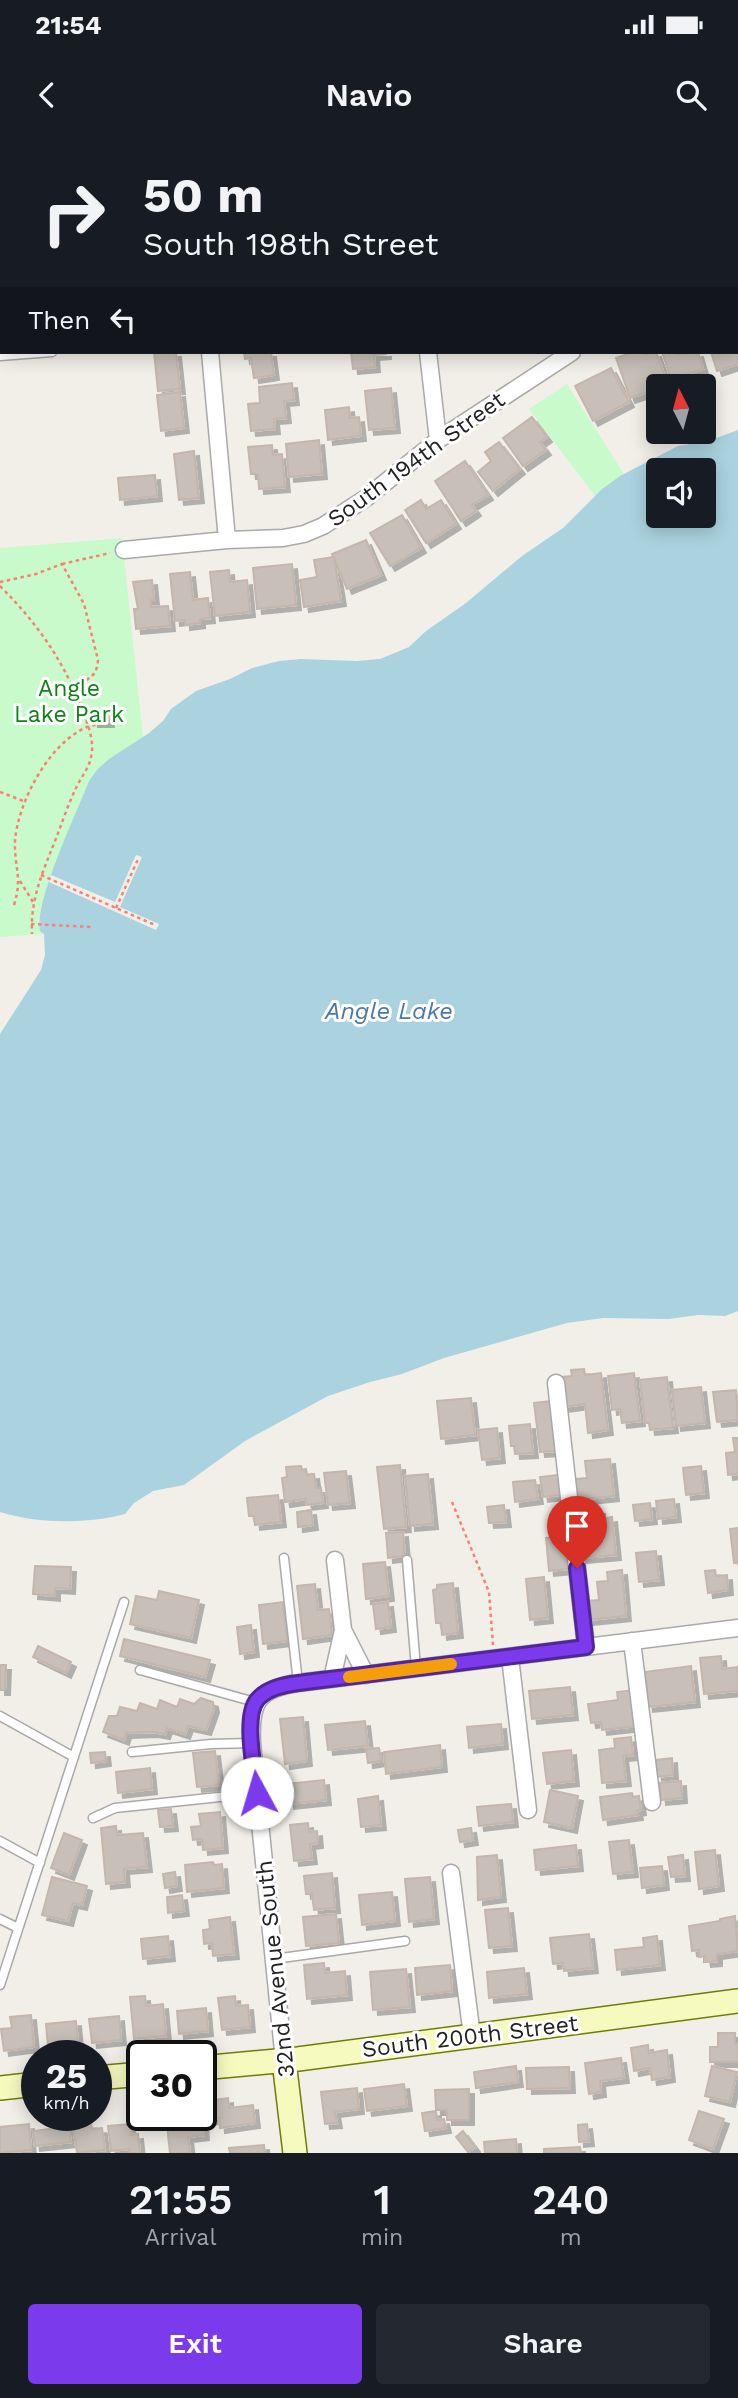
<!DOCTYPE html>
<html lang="en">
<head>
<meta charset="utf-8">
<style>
	:root { --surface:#171b24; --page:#242831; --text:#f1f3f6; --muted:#9ea1a6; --accent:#7c3aed }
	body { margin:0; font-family:"Work Sans",sans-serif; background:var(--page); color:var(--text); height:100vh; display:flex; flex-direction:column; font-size:26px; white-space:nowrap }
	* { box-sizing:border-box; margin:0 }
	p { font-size:23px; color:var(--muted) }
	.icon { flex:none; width:38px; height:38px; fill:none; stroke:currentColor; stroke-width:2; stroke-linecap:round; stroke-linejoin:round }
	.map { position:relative; height:2013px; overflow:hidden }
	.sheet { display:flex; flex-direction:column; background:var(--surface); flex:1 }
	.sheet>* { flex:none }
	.banner { position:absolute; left:0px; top:0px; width:738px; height:214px; box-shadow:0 4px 18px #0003; background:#171b24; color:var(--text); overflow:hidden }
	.needle { width:46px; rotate:354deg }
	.buttons { position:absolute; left:646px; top:234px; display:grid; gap:14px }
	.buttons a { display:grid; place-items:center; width:70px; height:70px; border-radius:7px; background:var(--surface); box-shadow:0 4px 18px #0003; font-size:35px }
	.speed { position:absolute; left:21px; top:1900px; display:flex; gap:14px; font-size:35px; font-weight:700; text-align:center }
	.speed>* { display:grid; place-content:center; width:91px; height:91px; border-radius:50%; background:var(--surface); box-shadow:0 4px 18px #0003; line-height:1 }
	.speed small { font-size:18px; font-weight:400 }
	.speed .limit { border:4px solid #111; border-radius:10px; background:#fff; color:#111 }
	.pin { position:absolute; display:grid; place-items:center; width:60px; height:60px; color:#fff; margin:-72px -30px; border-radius:50% 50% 50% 0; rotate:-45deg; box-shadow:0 0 7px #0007 }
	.pin .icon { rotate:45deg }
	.me { position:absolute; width:77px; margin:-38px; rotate:354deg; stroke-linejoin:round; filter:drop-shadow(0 0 5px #0008) }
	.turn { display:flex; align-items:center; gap:24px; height:147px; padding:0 28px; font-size:32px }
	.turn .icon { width:91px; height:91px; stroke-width:2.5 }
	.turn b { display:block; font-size:49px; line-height:60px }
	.then { display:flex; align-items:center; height:66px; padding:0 28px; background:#0003; gap:14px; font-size:26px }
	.eta { display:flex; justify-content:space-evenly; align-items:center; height:119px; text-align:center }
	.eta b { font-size:42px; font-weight:600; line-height:49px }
	.primary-button { display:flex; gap:14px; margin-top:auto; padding:14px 28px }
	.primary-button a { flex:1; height:80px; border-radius:7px; background:var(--accent); color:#fff; font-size:28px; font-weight:600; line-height:80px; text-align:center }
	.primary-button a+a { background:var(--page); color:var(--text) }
	.status { display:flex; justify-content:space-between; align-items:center; height:49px; padding:0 35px; background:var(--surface); direction:ltr }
	.status svg { height:19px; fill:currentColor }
	header { display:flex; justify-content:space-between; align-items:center; height:91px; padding:0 28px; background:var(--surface); font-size:32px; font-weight:600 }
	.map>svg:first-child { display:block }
	.park { fill:#c8facc }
	.water { fill:#aad3df; fill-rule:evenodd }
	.pier { fill:#f2efe9 }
	.building { fill:#c7bfb8; stroke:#c4b6ab; stroke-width:2; filter:url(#shadow) }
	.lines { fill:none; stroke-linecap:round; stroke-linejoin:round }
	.lane-casing { stroke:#a9a9a9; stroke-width:11 }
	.street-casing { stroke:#a9a9a9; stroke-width:19 }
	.secondary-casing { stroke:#707d05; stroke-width:26 }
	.path { stroke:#fa8072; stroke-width:2.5; stroke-dasharray:3.5 3.5; stroke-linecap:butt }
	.lane { stroke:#fff; stroke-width:8 }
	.street { stroke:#fff; stroke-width:16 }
	.secondary { stroke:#f7fabf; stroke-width:23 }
	.route-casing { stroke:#51269a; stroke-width:18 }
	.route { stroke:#7c3aed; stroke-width:12 }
	.slow { stroke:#f59e0b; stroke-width:12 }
	.labels { text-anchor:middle; stroke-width:6; stroke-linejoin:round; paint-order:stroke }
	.street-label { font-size:23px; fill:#222; stroke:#fff }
	.park-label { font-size:23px; fill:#0c8416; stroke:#fff }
	.water-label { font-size:24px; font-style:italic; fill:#4a7aab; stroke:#fff }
</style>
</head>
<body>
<div class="status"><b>21:54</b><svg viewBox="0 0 49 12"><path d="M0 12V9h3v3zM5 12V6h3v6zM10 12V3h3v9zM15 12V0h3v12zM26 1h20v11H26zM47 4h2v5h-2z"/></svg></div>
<header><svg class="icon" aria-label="back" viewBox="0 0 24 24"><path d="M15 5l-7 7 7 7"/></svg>Navio<svg class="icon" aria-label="search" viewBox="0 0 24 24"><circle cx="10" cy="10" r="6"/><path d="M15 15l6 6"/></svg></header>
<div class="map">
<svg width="738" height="2013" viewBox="0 0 738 2013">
	<defs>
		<filter id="shadow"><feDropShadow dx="5" dy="5" stdDeviation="0" flood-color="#0004"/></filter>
	</defs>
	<rect width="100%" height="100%" fill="#f2efe9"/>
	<path class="park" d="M567 244 624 334 595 356 529 269Z
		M122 398 143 597 109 619 89 641 51 735 38 782 44 794 0 797V408Z"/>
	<path class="water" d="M738 290V1171L725 1176 698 1175 669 1179 603 1178 567 1183 444 1218 402 1234 370 1242 328 1256 245 1301 184 1345 153 1351 134 1363 125 1374C86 1384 39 1384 0 1372V894L41 830 45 815 44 794 40 791C34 762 77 672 89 641L97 630 109 619 149 593 163 581 171 569 196 551 230 539 252 528 279 521 301 519 357 521 380 519 409 507 426 491 466 463 522 416 563 388 601 350 620 336 678 306 708 301ZM658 331H704V376H658Z"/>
	<path class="pier" d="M136 715 142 717 120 767 159 784 156 790 49 742 51 735 115 762Z"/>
	<path class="building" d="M0 0 20 2H2L0 175Z
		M737 192 738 224 717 231 711 212H737Z
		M154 212H176L180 249 158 251Z
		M244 212H271L274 235 254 238 251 218 245 219Z
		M351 212H386V214L374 215 375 227 353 229Z
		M634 212H646V214L656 212 668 245 630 258 616 218Z
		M662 212H677L678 214 698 212 703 229 671 239Z
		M611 228 629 262 593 281 575 246Z
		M292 243 294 260 284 261 286 278 274 279 275 289 251 291 248 264 260 263 259 247Z
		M391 248 395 288 369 290 365 251Z
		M180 252 184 288 161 291 157 255Z
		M349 267 350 278 359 277 361 296 328 300 325 270Z
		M532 277 547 297 540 302 546 310 523 326 503 298Z
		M319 300 322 334 289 337 286 304Z
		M499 302 520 329 493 351 478 332 491 321 485 312Z
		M272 305 273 315 282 314 285 347 259 349 258 334H251L248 307Z
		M194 311 199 358 179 360 174 314Z
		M465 321 488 355 472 365 476 371 461 381 435 341Z
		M155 335 157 356 120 360 118 338Z
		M421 360 426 369 441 360 456 384 426 403 405 370Z
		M402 375 421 408 390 426 370 393Z
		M366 400 381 435 347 449 332 414Z
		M334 417 341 461 304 467 300 440 317 437 314 420Z
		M292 424 296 465 257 469 253 428Z
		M229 430 230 442 247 440 250 472 215 476 210 432Z
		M190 432 193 460 208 458 210 478 200 479V483L185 485V480L175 481 170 434Z
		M152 440 154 460H151V467L168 466 170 486 136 489 134 469H138L133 442Z
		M93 572H108L109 582H93Z
		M584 1229 585 1235 601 1233 608 1290 588 1293 585 1264 562 1267V1237L572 1236 571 1230Z
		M634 1233 640 1281 622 1283 620 1269 612 1270 608 1236Z
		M667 1237 673 1288 650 1290 649 1283H645L640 1240Z
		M701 1247 705 1283 676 1286 672 1250Z
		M736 1250 738 1280 717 1282 713 1252Z
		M471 1258 475 1295 441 1299 437 1261Z
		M551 1261 556 1311 540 1312 534 1263Z
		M530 1284 533 1313 515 1314 514 1306H511L509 1286Z
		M497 1288 500 1318 482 1320 478 1290Z
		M733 1298H738V1334L728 1335 726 1313 735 1312Z
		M610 1319 614 1356 578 1360 576 1339 587 1338 585 1321Z
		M400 1325 406 1387 384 1389 377 1327Z
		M301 1326 302 1330 306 1329 307 1335 314 1334 316 1348H321L323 1363 307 1365 306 1359 285 1362 282 1338 287 1337 286 1327Z
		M701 1326 704 1353 686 1355 683 1328Z
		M346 1331 350 1363 328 1365 324 1333Z
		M428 1334 433 1384 410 1386 405 1336Z
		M557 1335 560 1355 543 1357 540 1337Z
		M535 1340 538 1359 515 1362 513 1342Z
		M278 1355 281 1382 255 1385 254 1376H249L247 1358Z
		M674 1359 676 1377 658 1379 656 1361Z
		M650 1363 652 1379 635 1381 633 1365Z
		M504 1365 506 1382 489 1383 487 1367Z
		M600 1369 601 1379 612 1377 616 1415 582 1418 580 1400 590 1399 587 1371Z
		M311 1370 313 1385 298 1387 297 1372Z
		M738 1388V1423H734L730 1389Z
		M403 1392 405 1416 388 1418 386 1393Z
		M565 1396 568 1429 549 1431 546 1398Z
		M656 1411 659 1440 639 1442 636 1413Z
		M385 1422 389 1456 366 1459 363 1424Z
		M35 1426 71 1427 70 1449 55 1448V1456L33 1454Z
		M622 1430 626 1476 589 1480 587 1461 599 1460 597 1442 608 1441 607 1432Z
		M715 1430 716 1436 727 1435 728 1450 708 1453 705 1431Z
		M544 1437 548 1478 530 1480 526 1439Z
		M453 1443 458 1493 442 1495 441 1483H436L433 1450 437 1449V1445Z
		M315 1444 318 1470 329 1469 332 1495 303 1499 297 1446Z
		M159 1451 199 1460 191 1498 130 1484 136 1456 157 1460Z
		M283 1462 287 1501 263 1504 259 1465Z
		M388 1462 391 1487 376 1489 373 1464Z
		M251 1485 254 1512 240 1514 237 1487Z
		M124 1499 210 1520 205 1537 120 1516Z
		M38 1506 71 1522 66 1533 33 1517Z
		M721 1516 722 1529 738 1527V1551L704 1554 700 1518Z
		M0 1525H6L5 1550H0Z
		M691 1526 695 1562 648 1567 644 1532Z
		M570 1547 573 1575 532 1579 529 1551Z
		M633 1550 637 1586 602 1590 601 1582 591 1583 588 1564 618 1560 617 1552Z
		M201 1558 213 1562 214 1568 206 1590 188 1586 185 1594 167 1588 165 1594 153 1592 126 1593 124 1600 103 1592 109 1576H117L120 1567 137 1571 140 1563 157 1569 160 1560 177 1567 180 1559 194 1564Z
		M303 1577 307 1621 285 1624 280 1579Z
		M365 1581 368 1606 328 1610 325 1585Z
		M501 1584 503 1604 469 1608 467 1587Z
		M631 1597 633 1615 623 1616 626 1641 602 1643 599 1610 615 1608 614 1599Z
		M440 1605 442 1627 386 1634 384 1612Z
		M379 1608 381 1621 368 1623 366 1609Z
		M571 1610 574 1641 547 1644 543 1613Z
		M215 1611 219 1645 197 1647 193 1613Z
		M105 1612 106 1621 91 1623 90 1613Z
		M672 1618 673 1635 657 1637 656 1620Z
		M150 1628 152 1649 118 1653 116 1632Z
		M324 1640 326 1660 289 1664 287 1644Z
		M681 1641 682 1658 661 1660 659 1643Z
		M550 1650 578 1656 572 1688 544 1682Z
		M632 1653 633 1657 639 1656 641 1670 637 1671 638 1675 603 1680 600 1657Z
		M378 1656 381 1685 361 1687 358 1659Z
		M511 1664 513 1682 479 1686 477 1667Z
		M171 1669 173 1686 160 1687 158 1670Z
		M220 1672 223 1708 203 1710 202 1699 193 1700 191 1687 201 1686 199 1674Z
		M308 1683 309 1692 317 1691 318 1703 310 1704 312 1719 294 1721 290 1685Z
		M116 1686 117 1695 143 1693 147 1727 124 1729 125 1742 106 1744 101 1688Z
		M471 1688 473 1700 460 1702 458 1690Z
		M64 1693 82 1700 69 1735 51 1728Z
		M629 1700 633 1732 613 1734 609 1702Z
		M576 1705 578 1726 536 1730 534 1710Z
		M715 1710 719 1746 699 1749 695 1712Z
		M497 1715 501 1757 478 1760 477 1717Z
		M683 1715 685 1736 671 1737 668 1717Z
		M213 1722 214 1725 222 1724 224 1748 187 1752 185 1725Z
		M662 1726 664 1745 642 1748 640 1728Z
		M175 1732 177 1746 165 1748 163 1734Z
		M332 1733 335 1768 314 1770 312 1754H306L304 1736Z
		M52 1737 87 1746 82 1765 73 1763 68 1781 42 1775Z
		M430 1737 434 1779 409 1782 405 1739Z
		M392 1752 395 1781 362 1785 359 1755Z
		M182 1755 184 1771 168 1773 167 1757Z
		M508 1768 512 1806 489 1808 485 1770Z
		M336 1774 339 1803 306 1806 303 1777Z
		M735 1776 738 1811 717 1814V1821L706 1822 705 1816 699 1817V1810L692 1811 689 1786 720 1781V1779Z
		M230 1777 234 1814 213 1816 212 1803 204 1804 203 1790 210 1789 209 1780Z
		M589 1794 593 1828 564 1831 563 1823 553 1824 550 1798Z
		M168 1796 170 1816 143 1819 141 1799Z
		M657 1796 660 1825 617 1830 615 1810 644 1807 643 1798Z
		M324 1823 325 1833 345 1831 347 1855 307 1859 304 1825Z
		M450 1825 452 1851 417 1855 415 1828Z
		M524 1828 527 1854 489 1858 487 1832Z
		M406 1829 410 1867 373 1870 370 1832Z
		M145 1856 146 1866 163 1864 166 1896 134 1899 130 1857Z
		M235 1856 236 1866 248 1865 250 1887 222 1890 218 1858Z
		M206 1868 208 1891 179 1894 177 1871Z
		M31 1875 34 1907 4 1911 1 1889 12 1888 10 1877Z
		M119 1876 121 1900 92 1903 89 1879Z
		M76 1881 78 1903 48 1906 46 1884Z
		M718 1893H735V1904H738V1922H710V1907H718Z
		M648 1905 649 1913 667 1910 670 1937 652 1940 650 1928 634 1931 631 1908Z
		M621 1918 624 1938 600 1941 601 1952 589 1954 585 1923Z
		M516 1926 518 1942 476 1948 474 1932Z
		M712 1926 737 1932 730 1962 705 1956Z
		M569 1927 570 1948 527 1949 526 1928Z
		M404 1944 407 1966 367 1971 364 1949Z
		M357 1948 359 1969 335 1972 337 1983 325 1984 321 1952Z
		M469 1949V1980H447V1970H436L435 1950Z
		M228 1958 229 1968 253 1965 255 1983 220 1988 219 1978 207 1980 205 1961Z
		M202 1964 204 1995 188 1997 190 2013H170L166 1976H201Z
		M436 1971 437 1980 444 1979 446 1988 425 1991 422 1973Z
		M699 1971 724 1979 713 2009 689 2000Z
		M68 1981 71 2002 35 2006 33 1991 57 1988 56 1982Z
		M91 1983 92 1989 102 1988 105 2010 77 2013 73 1985Z
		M29 1984 31 2010 0 2013V1987Z
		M130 1984 131 1995 138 1994 140 2013H130V2009L111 2011 108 1986Z
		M587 1984 589 2001 579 2002 578 1985Z
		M463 1991 475 2007 468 2012 456 1997Z
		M516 1999 517 2013H485L484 2002Z
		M264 2005 265 2013H230L229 2008Z
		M580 2007 581 2013H544V2009Z"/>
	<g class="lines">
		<defs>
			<path id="lane" d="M58 0V1
				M0 216 52 212
				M284 1418 298 1543
				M407 1420 416 1528
				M140 1530 255 1562
				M0 1576 74 1617
				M132 1612 211 1604 252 1603
				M93 1678 115 1668 257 1653
				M0 1701 40 1723
				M0 1779 18 1788
				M274 1819 405 1801
				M0 1845 124 1462"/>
			<path id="street" d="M191 0V2
				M403 0V2
				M613 0 614 2
				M737 137H738
				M210 212 227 400
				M428 212 438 300
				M124 410 227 400 283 398 304 394 323 386 366 358 438 300 572 212
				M556 1243 586 1507
				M343 1490 366 1535
				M632 1501 652 1662
				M510 1517 528 1670
				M332 1539 343 1490 335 1420
				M451 1733 472 1896
				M284 1921 252 1603C250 1564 256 1549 298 1543L738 1488"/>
			<path id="secondary" d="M284 1921 295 2013
				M201 1928 298 1919 738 1861
				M96 1938 142 1934
				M0 1948 37 1944"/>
		</defs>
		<use href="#lane" class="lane-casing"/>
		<use href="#street" class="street-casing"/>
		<use href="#secondary" class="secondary-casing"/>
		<path class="path" d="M62 424 110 413
			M0 442 36 434 62 424 84 464 98 520C97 537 88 540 73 545
			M0 446C37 483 64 521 82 570 88 584 95 602 91 617 89 628 82 636 77 646 69 662 63 680 57 696 44 729 30 758 32 794
			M0 652 26 662
			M41 735 155 785
			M20 741 33 762
			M14 765C23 737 14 728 15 701 18 662 49 603 87 587 92 584 101 585 108 585
			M116 768 139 717
			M31 784 91 787
			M452 1362 489 1452 493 1505"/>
		<use href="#lane" class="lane"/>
		<use href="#street" class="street"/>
		<use href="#secondary" class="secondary"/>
	</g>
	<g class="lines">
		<defs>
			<path id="route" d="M257 1653C255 1631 243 1578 257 1560 267 1548 284 1545 298 1543L586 1507 577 1428"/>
		</defs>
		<use href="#route" class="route-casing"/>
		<use href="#route" class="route"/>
		<path class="slow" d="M349 1537 451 1524"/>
	</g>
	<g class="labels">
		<g class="street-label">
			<text transform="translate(416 319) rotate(-36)" y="8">South 194th Street</text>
			<text transform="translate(275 1829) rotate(-96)" y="8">32nd Avenue South</text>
			<text transform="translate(470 1896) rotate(-7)" y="8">South 200th Street</text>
		</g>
		<g class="park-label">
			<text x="69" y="556">Angle<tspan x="69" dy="26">Lake Park</tspan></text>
		</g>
		<g class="water-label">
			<text x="389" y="879">Angle Lake</text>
		</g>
	</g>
</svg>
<div class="buttons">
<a><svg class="needle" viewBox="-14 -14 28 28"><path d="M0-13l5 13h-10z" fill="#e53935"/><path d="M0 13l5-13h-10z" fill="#9ea1a6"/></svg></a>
<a><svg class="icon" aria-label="sound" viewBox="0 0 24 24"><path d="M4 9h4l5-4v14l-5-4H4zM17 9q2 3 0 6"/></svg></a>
</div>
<div class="speed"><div>25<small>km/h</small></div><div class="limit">30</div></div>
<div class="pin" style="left:577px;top:1428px;background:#d93025"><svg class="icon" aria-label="arrive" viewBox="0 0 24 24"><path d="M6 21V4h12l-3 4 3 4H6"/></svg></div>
<svg class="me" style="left:257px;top:1653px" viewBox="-20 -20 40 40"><circle r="19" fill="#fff"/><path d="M0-13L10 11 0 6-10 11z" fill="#7c3aed"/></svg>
<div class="banner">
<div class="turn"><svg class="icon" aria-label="right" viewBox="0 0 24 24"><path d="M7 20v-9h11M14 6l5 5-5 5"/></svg><div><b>50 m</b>South 198th Street</div></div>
<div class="then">Then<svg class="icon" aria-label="left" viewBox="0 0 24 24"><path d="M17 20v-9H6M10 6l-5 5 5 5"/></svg></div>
</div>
</div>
<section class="sheet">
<div class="eta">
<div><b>21:55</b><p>Arrival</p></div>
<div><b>1</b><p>min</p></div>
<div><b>240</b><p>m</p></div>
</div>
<div class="primary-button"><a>Exit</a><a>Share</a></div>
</section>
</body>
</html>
